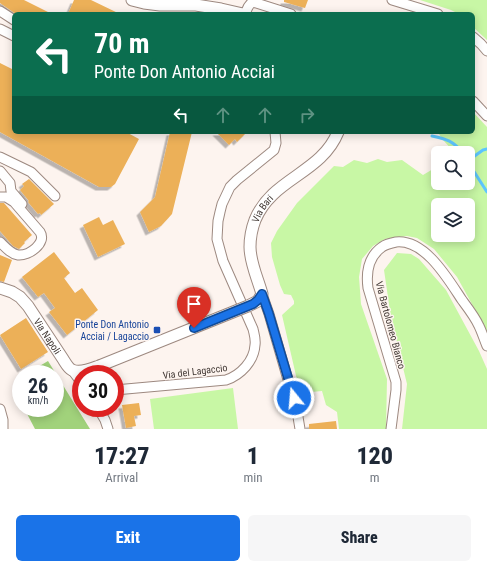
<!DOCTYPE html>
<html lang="en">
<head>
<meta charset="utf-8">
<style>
	:root { --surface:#fff; --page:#f6f6f7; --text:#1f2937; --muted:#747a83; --accent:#1a73e8 }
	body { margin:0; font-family:"Roboto Condensed",sans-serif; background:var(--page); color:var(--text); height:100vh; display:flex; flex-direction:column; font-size:15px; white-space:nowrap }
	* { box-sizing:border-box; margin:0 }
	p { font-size:13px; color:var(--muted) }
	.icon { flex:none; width:22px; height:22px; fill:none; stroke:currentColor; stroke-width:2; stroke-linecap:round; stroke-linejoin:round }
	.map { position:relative; height:429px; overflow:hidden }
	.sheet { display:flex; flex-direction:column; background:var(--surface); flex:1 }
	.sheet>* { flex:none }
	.guide { position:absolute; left:12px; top:12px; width:463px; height:122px; border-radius:6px; box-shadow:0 2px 10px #0003; background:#0b6e4f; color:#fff; overflow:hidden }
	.tools { position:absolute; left:431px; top:146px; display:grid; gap:8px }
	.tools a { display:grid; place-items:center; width:44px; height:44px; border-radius:6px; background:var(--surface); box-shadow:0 2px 10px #0003; font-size:20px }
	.speed { position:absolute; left:12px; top:365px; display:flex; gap:8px; font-size:20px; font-weight:700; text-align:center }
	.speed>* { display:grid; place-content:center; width:52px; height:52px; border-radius:50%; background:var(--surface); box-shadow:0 2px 10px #0003; line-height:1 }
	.speed small { font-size:10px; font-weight:400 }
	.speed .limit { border:6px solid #d22; background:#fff; color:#111 }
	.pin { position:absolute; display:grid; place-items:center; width:34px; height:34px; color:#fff; margin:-41px -17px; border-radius:50% 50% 50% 0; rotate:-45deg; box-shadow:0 0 4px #0007 }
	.pin .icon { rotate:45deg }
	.me { position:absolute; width:44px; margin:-22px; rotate:343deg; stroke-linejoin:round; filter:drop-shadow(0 0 3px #0008) }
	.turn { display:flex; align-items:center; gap:14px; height:84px; padding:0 16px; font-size:18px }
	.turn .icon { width:52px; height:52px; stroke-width:2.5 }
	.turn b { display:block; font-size:28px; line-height:34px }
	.lanes { display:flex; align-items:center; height:38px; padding:0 16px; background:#0003; justify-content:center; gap:20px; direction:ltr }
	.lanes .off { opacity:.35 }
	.eta { display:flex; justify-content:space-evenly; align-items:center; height:68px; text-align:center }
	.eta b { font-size:24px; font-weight:800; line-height:28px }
	.primary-button { display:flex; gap:8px; margin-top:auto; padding:8px 16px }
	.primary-button a { flex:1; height:46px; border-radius:6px; background:var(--accent); color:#fff; font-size:16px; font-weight:800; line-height:46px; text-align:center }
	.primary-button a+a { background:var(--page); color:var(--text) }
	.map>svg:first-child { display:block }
	.green { fill:#c8f7a5; fill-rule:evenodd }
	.forest { fill:#a1d27b }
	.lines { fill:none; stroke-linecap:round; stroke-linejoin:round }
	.stream { stroke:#5dc6ff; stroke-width:3 }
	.building { fill:#ecb059; filter:url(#shadow) }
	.minor-casing { stroke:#9d8980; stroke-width:11 }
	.tertiary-casing { stroke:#9d8980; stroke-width:13 }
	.minor { stroke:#fff; stroke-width:9 }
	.tertiary { stroke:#fff; stroke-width:11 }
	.tertiary-bridge-casing { stroke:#9d8980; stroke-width:13; stroke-linecap:butt }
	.tertiary-bridge { stroke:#fff; stroke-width:11 }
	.route-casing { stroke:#114b97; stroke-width:10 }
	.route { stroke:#1a73e8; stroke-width:7 }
	.transit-dot { fill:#1a4fb4; stroke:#fdf4ef; stroke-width:1.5 }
	.labels { text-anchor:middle; stroke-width:3; stroke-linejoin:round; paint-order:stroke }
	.street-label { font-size:10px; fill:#413834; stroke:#fdf4ef }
	.transit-label { font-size:10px; fill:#164399; stroke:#fdf4ef; text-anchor:end }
</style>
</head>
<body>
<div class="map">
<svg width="487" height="429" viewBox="0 0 487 429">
	<defs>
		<filter id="shadow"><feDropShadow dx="-3.5" dy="3.5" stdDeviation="0" flood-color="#0004"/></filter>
	</defs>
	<rect width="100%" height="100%" fill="#fdf4ef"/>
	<path class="green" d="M420 0H487V40L473 27V14H459L451 10Z
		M473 112 487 127V335L484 326 457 277 434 249 417 238 407 236 385 239 373 246 362 259 359 277 361 304 387 379 386 429H339L337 412 326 405 322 391 300 393 282 315 294 304V301L291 295 284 294 280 285 272 257 271 243 277 231 297 203 334 166 343 167 354 160 367 163 378 159 387 162 402 160 423 175 438 166V183H468V153H454C449 145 443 142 438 132H473ZM438 205H468V235H438Z
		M397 253 411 254 419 259 446 290 479 351 487 369V429H402L407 384 391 318 384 270Z
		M233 388 238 429H154L150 399Z"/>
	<path class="forest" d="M48 361 90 429H35L24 408H55V374H26Z"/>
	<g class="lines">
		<path class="stream" d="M432 136C447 139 453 141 463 153
			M468 159 473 170 487 192
			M469 160 483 150 487 149"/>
	</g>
	<path class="building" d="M0 0H24L52 14H16L0 3Z
		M74 0H91L120 14H68Z
		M284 0H308L305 8 284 2Z
		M0 63 14 70V132H126L139 139 115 184 111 187H99L0 132Z
		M170 132H192L172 214 161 226 149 232 140 212 155 197Z
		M216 132H247L237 142 235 139 229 145Z
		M29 179 54 204 41 215 40 213 38 214 28 202 29 201 20 190 24 186 22 184Z
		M0 203H4L32 235 24 242 25 243 19 249 13 246 0 231Z
		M99 217 103 225 113 220 125 244 98 257 83 225Z
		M54 252 70 273 64 278 75 293 82 288 98 310 67 335 49 312 55 308 44 293 38 297 22 277Z
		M0 255 12 260 4 282 0 281Z
		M26 318 48 352 21 369 0 335Z
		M139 403 141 415 134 416 136 426 126 428 122 405Z
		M336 421 337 429H309V424Z"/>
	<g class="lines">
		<defs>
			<path id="minor" d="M392 0 438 14
				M0 11 14 20
				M245 14C247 10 248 4 253 2L291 14
				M0 29 14 36
				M473 37 481 44 487 51
				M473 101 487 116
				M0 157 31 172 55 196
				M0 171 10 183 11 191 22 204
				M0 197H6L14 202 40 232C47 243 29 256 18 255 11 254 5 247 0 242
				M262 294 269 314 297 411 300 429
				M72 370 81 382
				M115 390 226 380C241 375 254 361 255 345 256 339 254 334 253 329L223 261 217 239 218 221 220 212 222 204 230 187 237 180 274 150 276 143 275 132
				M98 408 105 420 108 429
				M0 409 3 420V429
				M391 429 396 390V382L368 288C366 273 368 257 382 247 386 244 391 243 396 242 425 239 448 279 462 300 468 308 475 317 479 326 482 332 484 339 487 346"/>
			<g id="tertiary">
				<path d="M132 0 144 3 160 5H196L221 9 243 14"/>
				<path id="s1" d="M0 288 12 292 20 297 28 306 63 359C65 362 68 368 72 370 80 374 91 369 99 366"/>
				<path id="s2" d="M248 306 258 301 262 294C258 279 250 263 250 247 250 238 252 228 255 220 272 178 321 174 338 132"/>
			</g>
		</defs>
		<use href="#minor" class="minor-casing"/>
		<use href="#tertiary" class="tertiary-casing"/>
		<use href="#minor" class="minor"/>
		<use href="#tertiary" class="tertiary"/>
		<defs>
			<path id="tertiary-bridge" d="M99 366 248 306"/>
		</defs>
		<use href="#tertiary-bridge" class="tertiary-bridge-casing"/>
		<use href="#tertiary-bridge" class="tertiary-bridge"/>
	</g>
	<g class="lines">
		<defs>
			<path id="route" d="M194 328 253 304 258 300 262 294 269 314 294 398"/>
		</defs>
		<use href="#route" class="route-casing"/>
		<use href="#route" class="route"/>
	</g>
	<rect class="transit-dot" x="153" y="326" width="8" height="8" rx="2"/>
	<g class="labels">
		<g class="street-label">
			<text dy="4" stroke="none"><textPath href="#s2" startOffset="109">Via Bari</textPath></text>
			<text transform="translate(391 325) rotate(75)" y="4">Via Bartolomeo Bianco</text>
			<text dy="4" stroke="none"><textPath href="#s1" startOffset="70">Via Napoli</textPath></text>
			<text transform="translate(195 371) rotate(-7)" y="4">Via del Lagaccio</text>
		</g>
		<g class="transit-label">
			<text x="149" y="328">Ponte Don Antonio<tspan x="149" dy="12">Acciai / Lagaccio</tspan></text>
		</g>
	</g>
</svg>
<div class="tools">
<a><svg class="icon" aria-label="search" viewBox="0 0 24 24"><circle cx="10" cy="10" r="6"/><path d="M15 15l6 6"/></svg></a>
<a><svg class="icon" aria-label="layers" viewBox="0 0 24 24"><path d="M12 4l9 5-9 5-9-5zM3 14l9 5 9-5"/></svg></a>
</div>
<div class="speed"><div>26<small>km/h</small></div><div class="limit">30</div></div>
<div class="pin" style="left:194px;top:328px;background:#d93025"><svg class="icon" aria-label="arrive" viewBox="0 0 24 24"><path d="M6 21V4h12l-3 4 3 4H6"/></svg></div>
<svg class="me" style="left:294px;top:398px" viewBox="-20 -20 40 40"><circle r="17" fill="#1a73e8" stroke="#fff" stroke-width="3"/><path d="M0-11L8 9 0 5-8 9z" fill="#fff"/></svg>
<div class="guide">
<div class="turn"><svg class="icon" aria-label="left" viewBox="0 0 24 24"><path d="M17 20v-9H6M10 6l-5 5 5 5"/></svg><div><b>70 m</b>Ponte Don Antonio Acciai</div></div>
<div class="lanes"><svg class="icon" aria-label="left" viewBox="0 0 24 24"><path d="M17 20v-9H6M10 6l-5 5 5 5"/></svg><svg class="icon off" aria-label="ahead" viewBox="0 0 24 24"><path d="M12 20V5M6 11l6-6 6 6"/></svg><svg class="icon off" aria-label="ahead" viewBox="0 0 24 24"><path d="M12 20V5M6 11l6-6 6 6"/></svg><svg class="icon off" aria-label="right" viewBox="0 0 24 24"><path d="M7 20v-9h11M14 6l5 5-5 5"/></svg></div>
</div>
</div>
<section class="sheet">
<div class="eta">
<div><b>17:27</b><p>Arrival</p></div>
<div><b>1</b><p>min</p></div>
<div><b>120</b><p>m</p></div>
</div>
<div class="primary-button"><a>Exit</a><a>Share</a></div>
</section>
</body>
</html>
